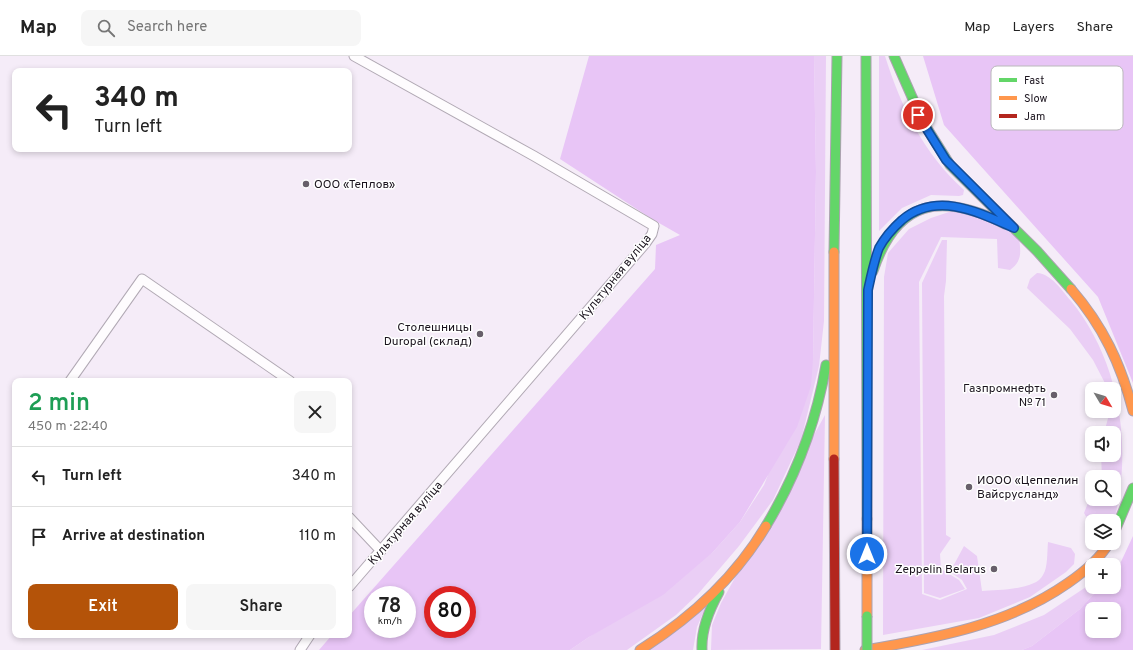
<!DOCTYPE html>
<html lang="en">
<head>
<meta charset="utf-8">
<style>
	:root { --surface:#fff; --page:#f6f6f6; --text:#222; --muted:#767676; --line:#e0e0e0; --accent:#b45309 }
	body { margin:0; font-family:Overpass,sans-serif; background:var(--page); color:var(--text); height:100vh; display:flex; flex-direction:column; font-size:15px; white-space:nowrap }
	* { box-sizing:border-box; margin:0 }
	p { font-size:13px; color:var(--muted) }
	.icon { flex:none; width:22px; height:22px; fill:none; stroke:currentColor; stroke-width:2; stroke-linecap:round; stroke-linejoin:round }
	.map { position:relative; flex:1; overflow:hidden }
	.side { position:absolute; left:12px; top:322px; width:340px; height:260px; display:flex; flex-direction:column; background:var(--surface); border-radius:8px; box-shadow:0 2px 6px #0003 }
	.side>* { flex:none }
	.top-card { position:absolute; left:12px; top:12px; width:340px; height:84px; border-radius:8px; box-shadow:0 2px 6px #0003; background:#fff; color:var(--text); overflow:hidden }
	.needle { width:26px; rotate:128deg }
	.fabs { position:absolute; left:1085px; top:326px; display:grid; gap:8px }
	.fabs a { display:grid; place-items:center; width:36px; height:36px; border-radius:8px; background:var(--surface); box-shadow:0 2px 6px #0003; font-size:20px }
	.speed { position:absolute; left:364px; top:530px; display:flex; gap:8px; font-size:20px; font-weight:700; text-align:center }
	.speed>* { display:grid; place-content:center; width:52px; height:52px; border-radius:50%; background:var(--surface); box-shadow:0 2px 6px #0003; line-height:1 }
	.speed small { font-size:10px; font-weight:400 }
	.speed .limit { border:6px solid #d22; background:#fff; color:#111 }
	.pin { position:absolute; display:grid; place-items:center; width:34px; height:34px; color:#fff; margin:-17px; border:2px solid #fff; border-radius:50%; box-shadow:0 1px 4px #0007 }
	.me { position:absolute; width:44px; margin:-22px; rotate:0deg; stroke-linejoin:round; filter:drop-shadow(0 0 3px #0008) }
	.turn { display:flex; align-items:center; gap:14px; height:84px; padding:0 16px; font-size:18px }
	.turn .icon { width:52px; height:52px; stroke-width:2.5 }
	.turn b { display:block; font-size:28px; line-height:34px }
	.round { display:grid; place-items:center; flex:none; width:42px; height:42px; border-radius:8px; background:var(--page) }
	.overview { display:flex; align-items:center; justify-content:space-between; height:68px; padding:0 16px }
	h1 { font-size:24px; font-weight:600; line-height:30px; color:#1e9e55 }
	.cta { display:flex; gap:8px; margin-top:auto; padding:8px 16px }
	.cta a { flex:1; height:46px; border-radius:8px; background:var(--accent); color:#fff; font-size:16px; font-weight:600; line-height:46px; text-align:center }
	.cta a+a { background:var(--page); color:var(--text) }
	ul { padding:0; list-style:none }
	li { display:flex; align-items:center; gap:12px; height:60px; padding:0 16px; border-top:1px solid var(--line) }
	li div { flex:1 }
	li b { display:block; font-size:15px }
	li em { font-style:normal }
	header { display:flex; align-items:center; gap:24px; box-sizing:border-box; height:56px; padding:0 20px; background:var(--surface); border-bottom:1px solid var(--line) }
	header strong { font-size:19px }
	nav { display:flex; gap:22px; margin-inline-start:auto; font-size:14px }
	.search { width:280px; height:36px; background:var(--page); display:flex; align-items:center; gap:10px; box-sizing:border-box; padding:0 14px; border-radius:8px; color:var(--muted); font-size:15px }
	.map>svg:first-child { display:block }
	.green { fill:#eacef5 }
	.forest { fill:#e8c5f6; fill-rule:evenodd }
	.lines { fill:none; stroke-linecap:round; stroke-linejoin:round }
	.street-casing { stroke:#b1a9b4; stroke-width:11 }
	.fast-casing { stroke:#aca2b0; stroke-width:11 }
	.slow-casing { stroke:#aca2b0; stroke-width:11 }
	.jam-casing { stroke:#aca2b0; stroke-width:11 }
	.street { stroke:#fefcfe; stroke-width:9 }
	.fast { stroke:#63d668; stroke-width:9 }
	.slow { stroke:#ff974d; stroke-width:9 }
	.jam { stroke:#b3261e; stroke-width:9 }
	.fast-bridge-casing { stroke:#aca2b0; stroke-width:11; stroke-linecap:butt }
	.fast-bridge { stroke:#63d668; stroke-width:9 }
	.route-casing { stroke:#114b97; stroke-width:10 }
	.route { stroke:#1a73e8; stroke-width:7 }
	.poi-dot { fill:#675f6a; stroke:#fff; stroke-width:1.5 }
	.labels { text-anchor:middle; stroke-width:3; stroke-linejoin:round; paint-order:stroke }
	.poi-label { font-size:12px; fill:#1a131d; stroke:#fff; text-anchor:end }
	.street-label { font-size:12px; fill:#1a131d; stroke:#fff }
	.key { fill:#fff; stroke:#bab8bb; stroke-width:1 }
	.key-label { font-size:11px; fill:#1a131d }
</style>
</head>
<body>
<header>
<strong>Map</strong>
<div class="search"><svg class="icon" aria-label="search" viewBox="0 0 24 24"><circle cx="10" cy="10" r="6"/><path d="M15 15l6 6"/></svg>Search here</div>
<nav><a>Map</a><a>Layers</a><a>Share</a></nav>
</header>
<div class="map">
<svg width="1133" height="594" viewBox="0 0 1133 594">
	<rect width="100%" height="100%" fill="#f5ecf8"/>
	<path class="green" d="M814 0H826L824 265 819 310 801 384 773 444 739 490 698 538 676 559 627 594H570L713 496 740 466 764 429 813 304 816 116Z
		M879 0H885C901 51 924 98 964 134L963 139 959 140 931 139 902 152 879 175Z
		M952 155H976L1019 182C1021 197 1022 205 1010 214L998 212 997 183 941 181 919 226 922 538 940 544 967 533 962 524 950 516 964 490 977 500 982 535C997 534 1036 534 1043 519 1048 511 1047 496 1048 486L1071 492 1075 498 1074 508 1066 516 1030 541 979 562 883 579 884 221 888 197 909 173 931 162Z
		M942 184H947L946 225 944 240 946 479 951 482 940 498 941 513 959 524 965 533 940 542 924 537 922 227Z
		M1037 217C1052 218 1062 235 1071 245 1120 305 1133 392 1114 465H1092V471L1084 457 1088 447 1092 443H1114V421H1102L1101 399H1114V377H1104L1110 355H1114V333H1108L1093 304 1070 273 1027 232 1030 223Z
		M825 359 821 593 711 594 712 569 721 547Z
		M1092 527V531H1100L1080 553 1032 590 1022 594H922L994 579 1044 559Z
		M706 550 697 571 693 594H647Z"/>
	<path class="forest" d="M589 0H814L816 116 813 304 811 330 797 371 740 466 713 496 663 539 589 581 570 594H319L332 579H349V560L655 213 656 189 680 179 652 163 560 103ZM373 539H407V573H373ZM433 539H467V573H433Z
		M923 0H1133V327L1098 241 944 69Z
		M1133 480V594H1022L1032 590 1080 553 1100 531H1114V515L1119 510ZM1092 553H1114V575H1092Z"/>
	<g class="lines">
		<defs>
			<path id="street" d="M70 325 142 223 290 325
				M349 461 381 495
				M349 531 645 188 652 178 654 170 534 100 354 0
				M300 594 310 579"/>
			<path id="fast" d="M866 0 867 463
				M894 0 923 66 950 109 1037 195 1071 233
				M834 196 837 0
				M873 215C897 143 941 136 1005 168
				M766 470C796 420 816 367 826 309
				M1114 477 1133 432
				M702 594C701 573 709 554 719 536"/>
			<path id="slow" d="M1071 233C1103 270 1121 308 1133 355
				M834 403V196
				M867 463V560
				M640 594C691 562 735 522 766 470
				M865 594C936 582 1008 569 1068 527 1084 516 1099 504 1109 487"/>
			<path id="jam" d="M834 403 835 594"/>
		</defs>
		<use href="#street" class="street-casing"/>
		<use href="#fast" class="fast-casing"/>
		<use href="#slow" class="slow-casing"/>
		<use href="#jam" class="jam-casing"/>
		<use href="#street" class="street"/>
		<use href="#fast" class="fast"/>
		<use href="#slow" class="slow"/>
		<use href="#jam" class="jam"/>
		<defs>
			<path id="fast-bridge" d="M867 560V594"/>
		</defs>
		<use href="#fast-bridge" class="fast-bridge-casing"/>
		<use href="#fast-bridge" class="fast-bridge"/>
	</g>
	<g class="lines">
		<defs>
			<path id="route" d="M867 498 868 234C871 220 874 205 879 192 885 181 893 172 902 164 937 135 978 156 1014 172L946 104 918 59"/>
		</defs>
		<use href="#route" class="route-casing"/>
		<use href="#route" class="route"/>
	</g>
	<g class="poi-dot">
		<circle cx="306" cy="128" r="4"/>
		<circle cx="480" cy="278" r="4"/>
		<circle cx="1054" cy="339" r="4"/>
		<circle cx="969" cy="431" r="4"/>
		<circle cx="994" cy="513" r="4"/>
	</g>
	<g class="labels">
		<g class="poi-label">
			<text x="314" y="132" text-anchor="start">ООО «Теплов»</text>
			<text x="472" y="275">Столешницы<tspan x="472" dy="14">Duropal (склад)</tspan></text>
			<text x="1046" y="336">Газпромнефть<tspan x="1046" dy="14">№ 71</tspan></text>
			<text x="977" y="428" text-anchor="start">ИООО «Цеппелин<tspan x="977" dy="14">Вайсрусланд»</tspan></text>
			<text x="986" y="517">Zeppelin Belarus</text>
		</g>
		<g class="street-label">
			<text transform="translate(615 221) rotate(-51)" y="4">Культурная вуліца</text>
			<text transform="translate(405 467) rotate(-49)" y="4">Культурная вуліца</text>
		</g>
	</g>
	<rect x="991" y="10" width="132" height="64" rx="6" class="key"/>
	<rect x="999" y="22" width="18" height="4" fill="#63d668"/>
	<rect x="999" y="40" width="18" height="4" fill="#ff974d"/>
	<rect x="999" y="58" width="18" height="4" fill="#b3261e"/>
	<g class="key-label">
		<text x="1024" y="28">Fast</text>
		<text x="1024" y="46">Slow</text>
		<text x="1024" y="64">Jam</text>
	</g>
</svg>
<div class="fabs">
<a><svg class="needle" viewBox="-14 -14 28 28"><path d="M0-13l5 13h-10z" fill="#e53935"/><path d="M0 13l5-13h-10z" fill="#767676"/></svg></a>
<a><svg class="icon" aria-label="sound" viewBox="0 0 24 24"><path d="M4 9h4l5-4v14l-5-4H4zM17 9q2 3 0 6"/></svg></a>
<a><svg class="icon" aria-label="search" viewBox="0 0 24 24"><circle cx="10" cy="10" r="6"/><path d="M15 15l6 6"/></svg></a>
<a><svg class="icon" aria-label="layers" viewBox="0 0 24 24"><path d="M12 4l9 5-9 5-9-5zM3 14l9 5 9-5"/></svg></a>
<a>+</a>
<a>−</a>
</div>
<div class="speed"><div>78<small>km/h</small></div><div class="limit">80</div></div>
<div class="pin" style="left:918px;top:59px;background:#d93025"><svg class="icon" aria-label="arrive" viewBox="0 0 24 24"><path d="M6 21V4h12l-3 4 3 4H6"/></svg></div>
<svg class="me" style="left:867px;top:498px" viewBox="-20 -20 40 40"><circle r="17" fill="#1a73e8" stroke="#fff" stroke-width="3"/><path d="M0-11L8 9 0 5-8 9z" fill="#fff"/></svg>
<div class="top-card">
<div class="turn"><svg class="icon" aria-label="left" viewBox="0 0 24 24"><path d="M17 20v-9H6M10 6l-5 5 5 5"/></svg><div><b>340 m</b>Turn left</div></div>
</div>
<section class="side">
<div class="overview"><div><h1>2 min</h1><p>450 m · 22:40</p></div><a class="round"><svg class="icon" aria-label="close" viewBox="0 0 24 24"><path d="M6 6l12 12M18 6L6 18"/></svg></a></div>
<ul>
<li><svg class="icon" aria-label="left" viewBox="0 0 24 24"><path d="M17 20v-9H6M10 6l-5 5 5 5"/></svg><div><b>Turn left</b></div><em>340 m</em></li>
<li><svg class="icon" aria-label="arrive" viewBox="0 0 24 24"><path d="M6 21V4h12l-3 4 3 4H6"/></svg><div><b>Arrive at destination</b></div><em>110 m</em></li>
</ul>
<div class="cta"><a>Exit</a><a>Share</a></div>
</section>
</div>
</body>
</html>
